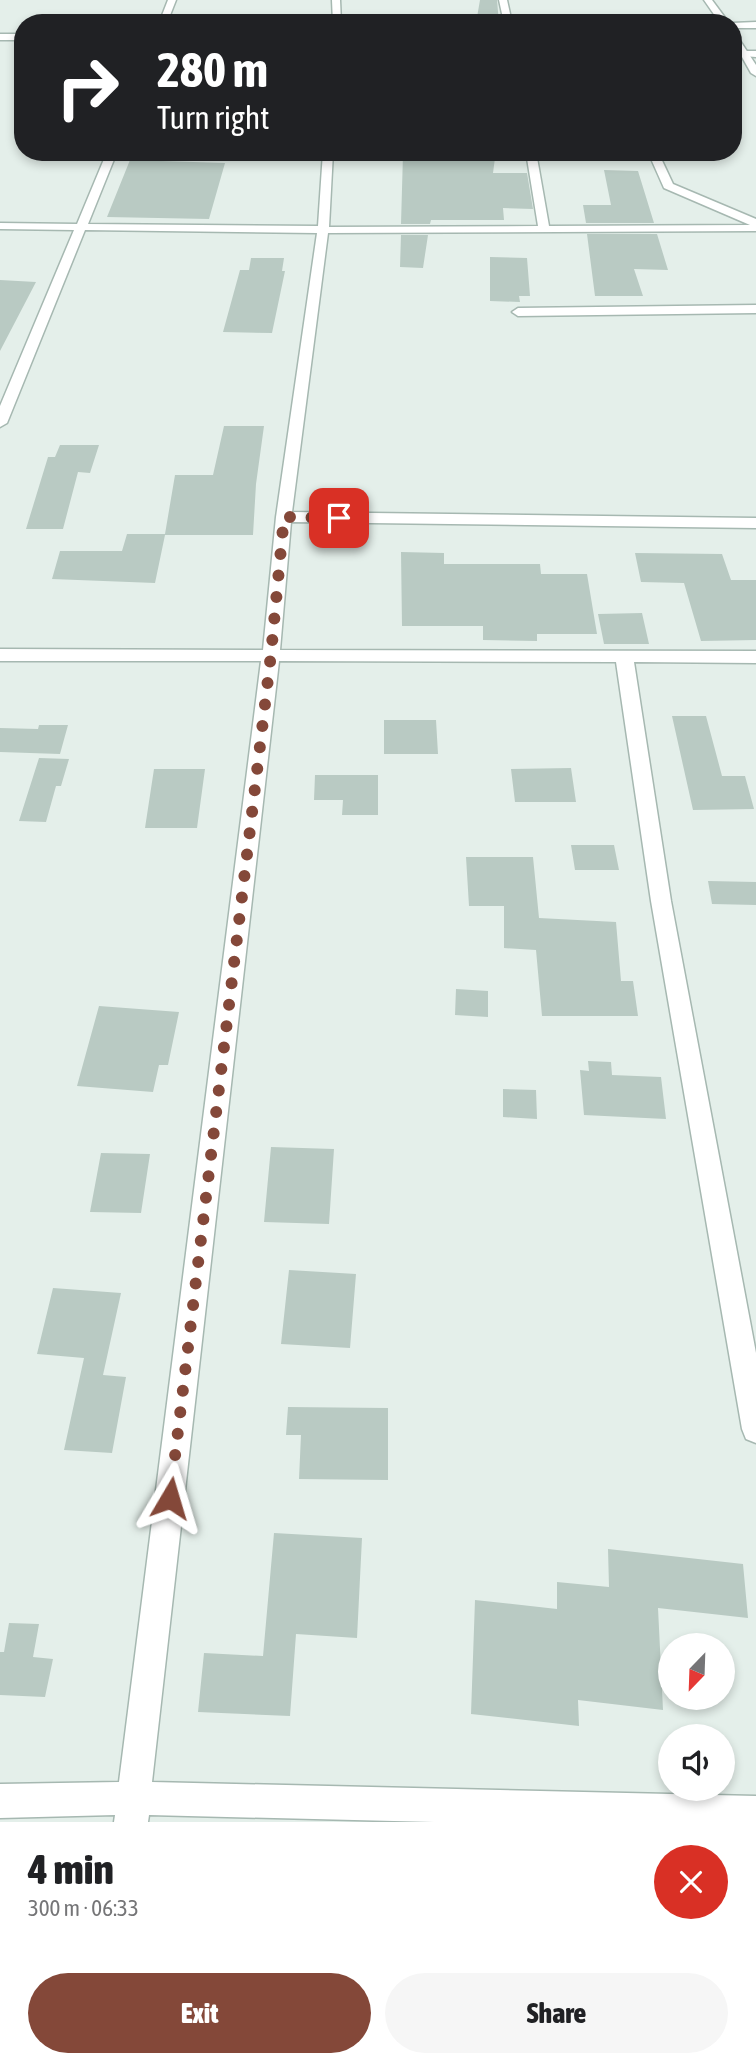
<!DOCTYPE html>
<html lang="en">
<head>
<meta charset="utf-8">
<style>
	:root { --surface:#fff; --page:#f6f6f6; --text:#202124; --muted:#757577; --accent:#844839 }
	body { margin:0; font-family:"Asap Condensed",sans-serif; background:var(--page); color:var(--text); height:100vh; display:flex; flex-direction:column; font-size:26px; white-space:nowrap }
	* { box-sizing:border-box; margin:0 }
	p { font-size:23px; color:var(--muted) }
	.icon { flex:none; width:38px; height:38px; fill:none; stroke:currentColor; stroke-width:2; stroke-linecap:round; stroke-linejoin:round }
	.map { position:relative; height:1822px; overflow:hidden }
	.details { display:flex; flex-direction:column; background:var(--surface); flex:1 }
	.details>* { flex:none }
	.banner { position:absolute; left:14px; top:14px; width:728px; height:147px; border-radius:28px; box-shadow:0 4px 10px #0003; background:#202124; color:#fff; overflow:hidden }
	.needle { width:46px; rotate:203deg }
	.buttons { position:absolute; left:658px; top:1633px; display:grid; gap:14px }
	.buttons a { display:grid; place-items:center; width:77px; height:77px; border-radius:50%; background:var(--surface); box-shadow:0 4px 10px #0003; font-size:35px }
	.pin { position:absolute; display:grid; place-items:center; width:60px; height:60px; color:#fff; margin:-30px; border-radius:14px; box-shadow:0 4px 10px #0006 }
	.me { position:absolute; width:77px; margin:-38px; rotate:7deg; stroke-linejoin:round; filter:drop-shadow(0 0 5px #0008) }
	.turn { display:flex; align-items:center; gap:24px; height:147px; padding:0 28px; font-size:32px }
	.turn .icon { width:91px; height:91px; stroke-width:2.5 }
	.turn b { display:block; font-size:49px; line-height:60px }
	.round { display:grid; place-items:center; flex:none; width:74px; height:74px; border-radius:37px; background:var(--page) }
	.headline { display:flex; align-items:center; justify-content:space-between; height:119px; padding:0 28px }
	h1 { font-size:42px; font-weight:800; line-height:52px }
	.primary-button { display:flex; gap:14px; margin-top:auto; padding:14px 28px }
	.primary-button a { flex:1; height:80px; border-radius:42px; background:var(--accent); color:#fff; font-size:28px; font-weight:800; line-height:80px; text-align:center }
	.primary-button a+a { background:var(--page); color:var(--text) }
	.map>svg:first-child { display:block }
	.building { fill:#b9cac3 }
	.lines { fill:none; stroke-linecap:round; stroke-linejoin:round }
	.minor-casing { stroke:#a6b8b1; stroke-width:3 }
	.tertiary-casing { stroke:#a6b8b1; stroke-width:3 }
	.minor { fill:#fff; fill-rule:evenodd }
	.tertiary { fill:#fff; fill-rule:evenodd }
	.route { stroke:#844839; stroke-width:12; stroke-dasharray:0 21.6 }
</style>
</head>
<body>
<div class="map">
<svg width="756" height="1822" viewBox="0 0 756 1822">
	<rect width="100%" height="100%" fill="#e4efea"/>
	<path class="building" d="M480 0H497L499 23H476Z
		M468 152H491V158H495L493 173H527L533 209 503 208 504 220H431L430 224H401L403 154Z
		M130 160 225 163 209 219 107 217Z
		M604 170 638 171 654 223H586L583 205H611Z
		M587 234H657L668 270 634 269 643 296H595Z
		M401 235H428L423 268 400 267Z
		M490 257 527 258 530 296H519L520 302 490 301Z
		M251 258H284L282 271H285L272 333 223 332 240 270H249Z
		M0 280 36 282 0 351Z
		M224 426H264L256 484 253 535H165L155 583 52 579 60 551H122L127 534H165L175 475H213Z
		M60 445H99L90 473 78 472 63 529H26L48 457H55Z
		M401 552 444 553V564H540L541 574H587L597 634H537V641L483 640V626H402Z
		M635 553 722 554 731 580H756V640L701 641 684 583 641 582Z
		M642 613 649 644H604L598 614Z
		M672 716H706L722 776H745L754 809 693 810Z
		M384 720H436L438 754H384Z
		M39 725H68L60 754 0 752V728L38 729Z
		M39 758 69 759 61 786H56L46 822 19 821Z
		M571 768 576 802H515L511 769Z
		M154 769H205L197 828H145Z
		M315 775H378V815H342L343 800H314Z
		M571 845H614L619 870H575Z
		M466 857H533L539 918 616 922 621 981H633L638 1016H542L536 950 504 948V906H469Z
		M708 881 756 882V905L712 904Z
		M456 989 488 991V1017L455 1015Z
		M99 1006 179 1012 168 1065H159L153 1092 77 1086Z
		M588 1061 611 1062 612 1075 661 1077 666 1119 584 1115 580 1070 589 1071Z
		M503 1089 536 1090 537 1119 503 1117Z
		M271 1147 334 1149 329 1224 264 1222Z
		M101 1153 150 1154 141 1213 90 1212Z
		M289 1270 356 1274 350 1348 281 1344Z
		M53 1288 121 1293 103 1375 126 1377 112 1453 64 1450 84 1358 37 1354Z
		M288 1407 388 1408V1480L299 1479 301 1435H286Z
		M274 1533 362 1538 357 1638 296 1634 290 1716 198 1712 204 1653 263 1656Z
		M608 1549 743 1564 748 1618 658 1608 663 1710 578 1700 579 1726 471 1714 475 1600 557 1609V1582L609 1587Z
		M9 1623 39 1624 33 1657 53 1659 45 1697 0 1695V1652H4Z"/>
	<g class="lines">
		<defs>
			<path id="minor" d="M168 0H176L167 23H159Z
				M332 0H340L341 23H333Z
				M499 0H507L512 23H504Z
				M756 22V28H733L732 23Z
				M0 34H23V40H0Z
				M746 51H756V57L743 56V52Z
				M107 152H117L88 224 318 226 323 152H333L329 227 538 226 526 152H536L549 226 750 225 664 188 648 152H658L673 184 756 219V231L328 233 292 512 756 518V528L291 522 280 650 756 651V663L634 662 671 901 756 1353V1443L746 1439 742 1429 651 901 616 662 279 661 152 1782 756 1796V1822H434L149 1815 148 1822H114L115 1815 0 1818V1784L119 1782 261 661H0V649L263 650 276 517 317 233 85 230 7 423 0 427V406L74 230 0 229V223L77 224Z
				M756 305V313L518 316 512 312 518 308Z"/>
			<path id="tertiary" d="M704 0H712L729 23H720Z
				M733 30 756 65V76L751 73 733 41Z"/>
		</defs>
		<use href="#minor" class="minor-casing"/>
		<use href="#tertiary" class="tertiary-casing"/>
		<use href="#minor" class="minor"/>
		<use href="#tertiary" class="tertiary"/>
	</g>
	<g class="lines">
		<path class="route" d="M170 1498 271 654 284 517 339 518"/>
	</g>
</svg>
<div class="buttons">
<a><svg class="needle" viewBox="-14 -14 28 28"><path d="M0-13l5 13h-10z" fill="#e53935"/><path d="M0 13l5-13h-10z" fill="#757577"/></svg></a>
<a><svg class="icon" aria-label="sound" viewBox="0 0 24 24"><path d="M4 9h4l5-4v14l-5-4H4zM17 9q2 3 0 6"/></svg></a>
</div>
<div class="pin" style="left:339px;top:518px;background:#d93025"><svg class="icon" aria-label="arrive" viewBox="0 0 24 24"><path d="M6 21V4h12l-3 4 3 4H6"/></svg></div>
<svg class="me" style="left:170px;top:1498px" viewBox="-20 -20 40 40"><path d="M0-17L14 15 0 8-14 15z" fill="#844839" stroke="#fff" stroke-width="4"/></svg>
<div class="banner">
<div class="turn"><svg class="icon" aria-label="right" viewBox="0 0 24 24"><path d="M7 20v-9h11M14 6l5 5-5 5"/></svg><div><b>280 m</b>Turn right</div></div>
</div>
</div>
<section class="details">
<div class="headline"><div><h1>4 min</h1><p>300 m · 06:33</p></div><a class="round" style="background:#d93025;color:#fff"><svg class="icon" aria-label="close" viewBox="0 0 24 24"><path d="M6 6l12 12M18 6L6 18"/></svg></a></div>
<div class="primary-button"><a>Exit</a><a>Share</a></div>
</section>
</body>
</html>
